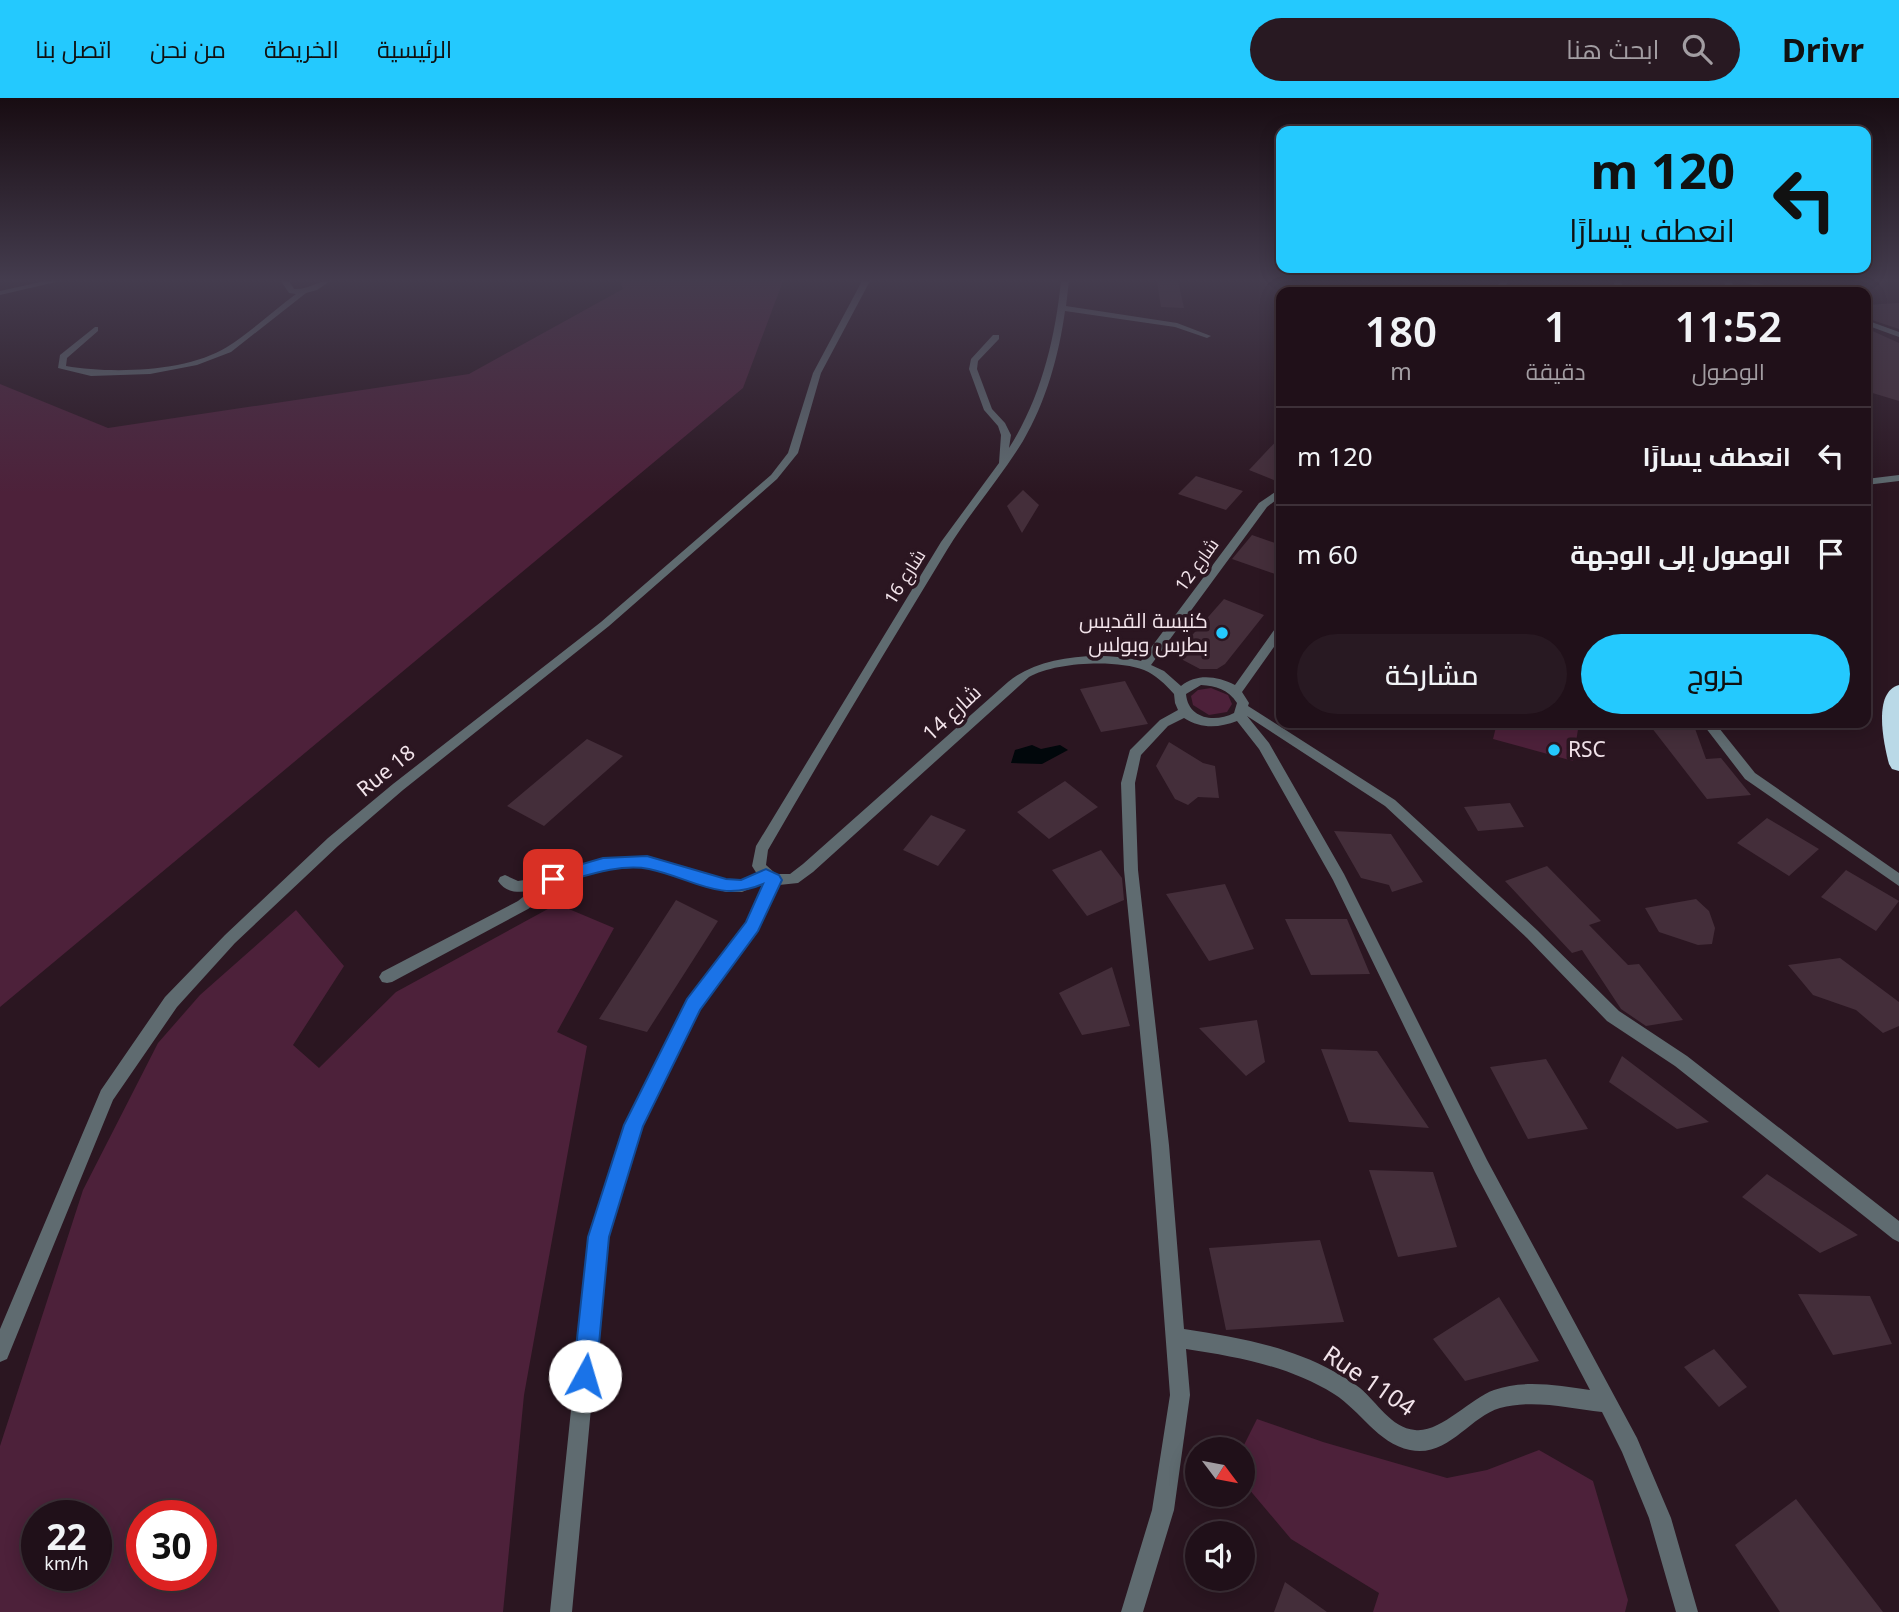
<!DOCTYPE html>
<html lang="ar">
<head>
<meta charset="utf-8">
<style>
	:root { --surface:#201019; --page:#281922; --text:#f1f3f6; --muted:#a29da2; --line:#3d3038; --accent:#24c9fe }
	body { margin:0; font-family:"Noto Sans",Cairo,sans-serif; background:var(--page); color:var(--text); direction:rtl; height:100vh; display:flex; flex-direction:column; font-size:26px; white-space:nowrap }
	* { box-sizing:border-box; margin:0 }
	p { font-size:23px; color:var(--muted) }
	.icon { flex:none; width:38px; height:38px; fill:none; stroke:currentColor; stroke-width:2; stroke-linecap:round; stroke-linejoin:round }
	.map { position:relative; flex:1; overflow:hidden; direction:ltr }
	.side { position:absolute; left:1276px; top:189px; width:595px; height:441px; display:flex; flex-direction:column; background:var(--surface); border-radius:14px; box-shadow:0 4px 18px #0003,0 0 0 2px var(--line); direction:rtl }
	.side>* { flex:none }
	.top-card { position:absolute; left:1276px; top:28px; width:595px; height:147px; border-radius:14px; box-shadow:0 4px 18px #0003,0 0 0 2px var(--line); direction:rtl; background:#24c9fe; color:#111; overflow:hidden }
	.needle { width:46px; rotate:122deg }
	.tools { position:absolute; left:1185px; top:1339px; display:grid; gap:14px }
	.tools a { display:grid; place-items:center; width:70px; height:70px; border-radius:50%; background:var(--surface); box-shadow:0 4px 18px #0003,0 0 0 2px var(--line); font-size:35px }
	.speed { position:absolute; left:21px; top:1402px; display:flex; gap:14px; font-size:35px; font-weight:700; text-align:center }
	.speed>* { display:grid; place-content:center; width:91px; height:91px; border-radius:50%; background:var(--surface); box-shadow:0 4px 18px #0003,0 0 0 2px var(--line); line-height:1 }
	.speed small { font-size:18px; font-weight:400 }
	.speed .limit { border:10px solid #d22; background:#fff; color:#111 }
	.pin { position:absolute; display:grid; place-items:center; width:60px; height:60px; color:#fff; margin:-30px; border-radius:14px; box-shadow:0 4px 10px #0006 }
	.me { position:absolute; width:77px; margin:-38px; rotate:6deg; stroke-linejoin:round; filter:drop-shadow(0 0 5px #0008) }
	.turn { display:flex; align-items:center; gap:24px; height:147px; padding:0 21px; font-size:32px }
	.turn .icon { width:91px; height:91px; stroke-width:2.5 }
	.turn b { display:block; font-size:49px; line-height:60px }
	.eta { display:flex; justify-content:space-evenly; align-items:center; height:119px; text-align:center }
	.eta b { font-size:42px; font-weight:600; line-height:49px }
	.primary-button { display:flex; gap:14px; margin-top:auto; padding:14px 21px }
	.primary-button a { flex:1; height:80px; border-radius:42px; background:var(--accent); color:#111; font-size:28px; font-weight:600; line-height:80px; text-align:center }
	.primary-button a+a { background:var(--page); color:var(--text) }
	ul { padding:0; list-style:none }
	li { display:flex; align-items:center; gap:21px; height:98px; padding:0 21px; border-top:2px solid var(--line) }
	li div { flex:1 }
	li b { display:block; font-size:26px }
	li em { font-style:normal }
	header { display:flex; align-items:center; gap:42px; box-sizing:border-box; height:98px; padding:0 35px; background:var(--accent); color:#111 }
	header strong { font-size:33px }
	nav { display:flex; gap:38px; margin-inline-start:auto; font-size:24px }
	.search { width:490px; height:63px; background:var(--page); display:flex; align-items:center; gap:18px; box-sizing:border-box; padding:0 24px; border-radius:38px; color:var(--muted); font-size:26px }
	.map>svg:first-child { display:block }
	.green { fill:#4d213a; fill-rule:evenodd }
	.water { fill:#01070b }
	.building { fill:#442e3a }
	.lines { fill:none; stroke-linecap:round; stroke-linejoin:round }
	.street { fill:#5f6b70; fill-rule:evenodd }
	.highway { fill:#bad9e7; fill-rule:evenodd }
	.route { fill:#1a73e8; stroke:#114b97; stroke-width:2 }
	.poi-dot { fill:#24c9fe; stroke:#2b1621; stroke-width:2.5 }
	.labels { text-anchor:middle; stroke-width:7; stroke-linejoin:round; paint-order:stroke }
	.far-street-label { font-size:18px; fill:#f2e3ea; stroke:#2b1621 }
	.poi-label { font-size:21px; fill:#f2e3ea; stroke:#2b1621; text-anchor:end }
	.street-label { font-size:21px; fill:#f2e3ea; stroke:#2b1621 }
	.near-street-label { font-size:24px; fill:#f2e3ea; stroke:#2b1621 }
</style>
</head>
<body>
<header>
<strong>Drivr</strong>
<div class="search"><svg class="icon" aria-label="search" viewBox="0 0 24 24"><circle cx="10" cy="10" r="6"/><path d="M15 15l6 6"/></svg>ابحث هنا</div>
<nav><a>الرئيسية</a><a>الخريطة</a><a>من نحن</a><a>اتصل بنا</a></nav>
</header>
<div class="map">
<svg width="1899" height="1514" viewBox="0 0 1899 1514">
	<rect width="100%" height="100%" fill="#2b1621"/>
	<path class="green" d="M620 183H783L743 290 0 909V286L108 330 469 276 623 191Z
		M1211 590 1228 597 1232 606 1227 614 1209 617 1193 607 1191 598 1198 592Z
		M1497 625H1579L1573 663 1493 641Z
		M557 806 614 830 557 934 587 948 524 1297 503 1514H0V1348L83 1092 158 945 200 897 296 812 344 868 293 947 319 970 396 894ZM37 1418H96V1477H37ZM142 1418H201V1477H142Z
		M1257 1321 1323 1344 1447 1380 1487 1372 1539 1352 1593 1383 1628 1502 1625 1514H1373L1379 1495 1291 1441 1243 1384 1242 1351Z"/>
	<path class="water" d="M1032 647 1041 651 1060 647 1068 652 1042 666 1011 665 1015 652Z"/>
	<path class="building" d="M1157 183H1178L1184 210 1161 209Z
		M1899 205V231L1866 220V207Z
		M1866 230 1899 245V303L1866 293Z
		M1281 338V385L1249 372Z
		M1196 378 1243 393 1226 412 1178 396Z
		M1023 392 1039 407 1022 435 1007 408Z
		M1252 437 1281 447V478L1232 461Z
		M1224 501 1264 517 1225 566 1217 571H1200L1183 562 1179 552Z
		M1125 583 1148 626 1101 634 1080 591Z
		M1648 625H1693L1706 661 1721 660 1751 697 1707 701Z
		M587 641 623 658 544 728 507 708Z
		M1169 644 1203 665 1215 668 1219 700 1198 699 1188 707 1175 701 1156 668Z
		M1065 683 1098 709 1049 741 1017 714Z
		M1510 705 1524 729 1478 733 1464 709Z
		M931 717 966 732 938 768 903 752Z
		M1767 720 1819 751 1789 778 1737 745Z
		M1334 733 1391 736 1423 784 1392 794 1389 787 1361 780Z
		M1101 752 1122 780 1124 802 1087 818 1052 772Z
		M1547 768 1601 823 1589 827 1628 867 1639 866 1683 922 1646 928 1621 911 1582 852 1572 855 1505 783Z
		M1846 772 1899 803 1876 833 1821 799Z
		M1225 786 1254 851 1209 863 1166 796Z
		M1696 801 1709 813 1715 830 1712 846 1698 847 1659 834 1645 810Z
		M676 802 718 823 647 934 599 921Z
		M1285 821H1347L1370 876 1311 877Z
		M1840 860 1899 904V928L1883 935 1856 912 1813 897 1788 867Z
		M1112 869 1130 928 1082 937 1059 895Z
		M1257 922 1265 964 1246 978 1199 930Z
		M1321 951 1377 953 1429 1030 1349 1024Z
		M1622 958 1709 1024 1677 1031 1609 984Z
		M1546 961 1588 1031 1528 1041 1490 969Z
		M1369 1072 1433 1074 1457 1149 1398 1159Z
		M1767 1076 1858 1137 1820 1155 1742 1099Z
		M1320 1142 1344 1224 1226 1232 1209 1150Z
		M1798 1196 1870 1198 1892 1246 1833 1257Z
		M1499 1199 1539 1263 1465 1283 1433 1241Z
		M1714 1251 1747 1289 1719 1309 1684 1269Z
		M1796 1401 1883 1514H1780L1735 1447Z
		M1285 1484 1327 1514H1274Z"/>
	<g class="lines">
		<path class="street" d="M45 183H60L0 197V193Z
			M281 183H289L294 191C308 192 317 183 330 183L317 192 306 195 231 254 197 267 150 276 91 278 58 270 60 257 95 229H98V233L67 260 66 268C112 276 187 274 227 249 251 234 273 213 296 196L289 195Z
			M862 183H870L821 275 798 355 777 381 609 528 403 692 338 748 235 845 177 909 113 1002 7 1261 0 1264V1231L101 992 165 899 225 837 328 740 393 686 601 524 771 377 788 355 813 275Z
			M1061 183H1069L1066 208 1177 225 1211 238 1207 240 1175 229 1065 213C1059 257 1046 304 1023 343 1000 381 970 414 947 452 887 551 826 651 768 752L766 767 776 776H790L803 766 1008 584C1040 557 1101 553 1141 563L1259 405 1281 390V398L1267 409 1151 567 1164 573 1181 588C1197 575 1217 578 1235 587L1277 528 1281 527V539L1242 594 1249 605 1248 608 1395 702 1537 832 1619 913 1687 958 1899 1123V1144L1893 1141 1675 968 1607 923 1527 840 1385 708 1247 618 1269 645 1344 776 1487 1062 1637 1340 1671 1420 1698 1514H1676L1649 1420 1622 1354 1602 1314C1569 1310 1533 1301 1500 1310 1469 1319 1448 1360 1410 1352 1377 1345 1361 1313 1334 1296 1289 1268 1238 1259 1186 1251L1190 1297 1174 1412 1143 1514H1121L1152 1412 1170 1297 1151 1047 1124 772 1121 685 1130 652 1160 622 1178 612 1175 605 1174 596C1165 586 1156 577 1144 572 1117 561 1054 564 1029 579L813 774 798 785 779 787 757 832 699 911 642 1028 607 1139 572 1514H550L589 1139 625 1027 687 901 746 824 766 784 742 794H726L647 769 602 772 544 790 540 802 528 811 392 884 387 885 382 884 379 879 382 874 518 803 528 795 529 793C517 795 505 794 498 783L500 779 505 777 518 783 537 780 602 762 647 759 726 782H741L757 776 752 768 756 748 941 444 999 365 1001 337 998 328 984 312 969 271 971 261 993 237H999V241L978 263 977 271 992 311 1005 325 1011 337 1009 350C1041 300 1055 241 1061 183ZM1201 587C1216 588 1228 591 1237 605L1234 615C1215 625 1188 621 1186 596ZM1184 620C1201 631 1219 630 1237 623L1259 651 1333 782 1475 1074 1590 1292C1560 1288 1524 1281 1494 1292 1469 1301 1441 1335 1415 1332 1391 1330 1377 1304 1360 1290 1352 1284 1343 1278 1333 1273 1288 1248 1236 1239 1184 1231L1169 1047 1138 772 1135 685 1141 657 1168 628Z
			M1501 183H1509L1501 194H1493Z
			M1613 183H1621L1625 194H1617Z
			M1723 183H1731L1737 194H1729Z
			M1741 183H1753L1785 194H1774Z
			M1866 222 1899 234V239L1866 227Z
			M1899 377V383L1866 387V381Z
			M1702 625H1715L1755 675 1899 775V788L1745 681Z"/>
		<path class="highway" d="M1899 587V673L1892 671 1889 666C1884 647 1872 594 1899 587Z"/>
	</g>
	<linearGradient id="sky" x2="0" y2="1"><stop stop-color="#180c12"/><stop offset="0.46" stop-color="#443c4e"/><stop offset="1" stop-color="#443c4e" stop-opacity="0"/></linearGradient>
	<rect width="1899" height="395" fill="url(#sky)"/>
	<path class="route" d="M647 758 726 781 741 782 766 771 779 777 782 782 758 833 700 912 643 1028 609 1139 596 1278 593 1286 585 1289 577 1286 573 1278 588 1139 624 1027 687 901 746 824 763 786C719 805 692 780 649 771 618 765 583 779 553 787L545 781 548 776 603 760Z"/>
	<g class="poi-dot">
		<circle cx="1222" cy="535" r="7"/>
		<circle cx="1554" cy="652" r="7"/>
	</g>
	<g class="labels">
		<g class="far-street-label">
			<text transform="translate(1197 467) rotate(-54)" y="6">شارع 12</text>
			<text transform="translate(905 479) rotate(-58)" y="6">شارع 16</text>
		</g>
		<g class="poi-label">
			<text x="1208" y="530">كنيسة القديس<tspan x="1208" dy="24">بطرس وبولس</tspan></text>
			<text x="1568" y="659" text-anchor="start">RSC</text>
		</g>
		<g class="street-label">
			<text transform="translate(952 615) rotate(-43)" y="7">شارع 14</text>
			<text transform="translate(386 673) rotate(-39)" y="7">Rue 18</text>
		</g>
		<g class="near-street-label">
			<text transform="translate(1369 1283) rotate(34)" y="8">Rue 1104</text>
		</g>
	</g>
</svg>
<div class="tools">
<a><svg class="needle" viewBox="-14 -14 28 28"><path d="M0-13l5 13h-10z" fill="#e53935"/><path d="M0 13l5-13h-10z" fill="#a29da2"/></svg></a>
<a><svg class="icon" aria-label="sound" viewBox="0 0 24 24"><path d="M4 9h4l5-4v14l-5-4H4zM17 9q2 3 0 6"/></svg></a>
</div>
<div class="speed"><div>22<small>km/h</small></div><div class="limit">30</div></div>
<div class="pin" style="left:553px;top:781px;background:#d93025"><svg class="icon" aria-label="arrive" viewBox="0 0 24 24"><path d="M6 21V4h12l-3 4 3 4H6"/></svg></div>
<svg class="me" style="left:585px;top:1278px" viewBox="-20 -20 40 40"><circle r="19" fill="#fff"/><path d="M0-13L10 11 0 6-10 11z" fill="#1a73e8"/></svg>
<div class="top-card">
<div class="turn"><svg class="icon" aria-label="left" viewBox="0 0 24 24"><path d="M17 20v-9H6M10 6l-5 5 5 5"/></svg><div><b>120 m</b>انعطف يسارًا</div></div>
</div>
<section class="side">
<div class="eta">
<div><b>11:52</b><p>الوصول</p></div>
<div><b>1</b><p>دقيقة</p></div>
<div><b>180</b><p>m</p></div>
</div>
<ul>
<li><svg class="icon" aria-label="left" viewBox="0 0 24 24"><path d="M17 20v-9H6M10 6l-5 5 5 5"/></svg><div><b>انعطف يسارًا</b></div><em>120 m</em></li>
<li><svg class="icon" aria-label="arrive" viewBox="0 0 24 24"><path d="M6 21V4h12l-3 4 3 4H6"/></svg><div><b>الوصول إلى الوجهة</b></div><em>60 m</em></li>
</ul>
<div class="primary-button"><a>خروج</a><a>مشاركة</a></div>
</section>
</div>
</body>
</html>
